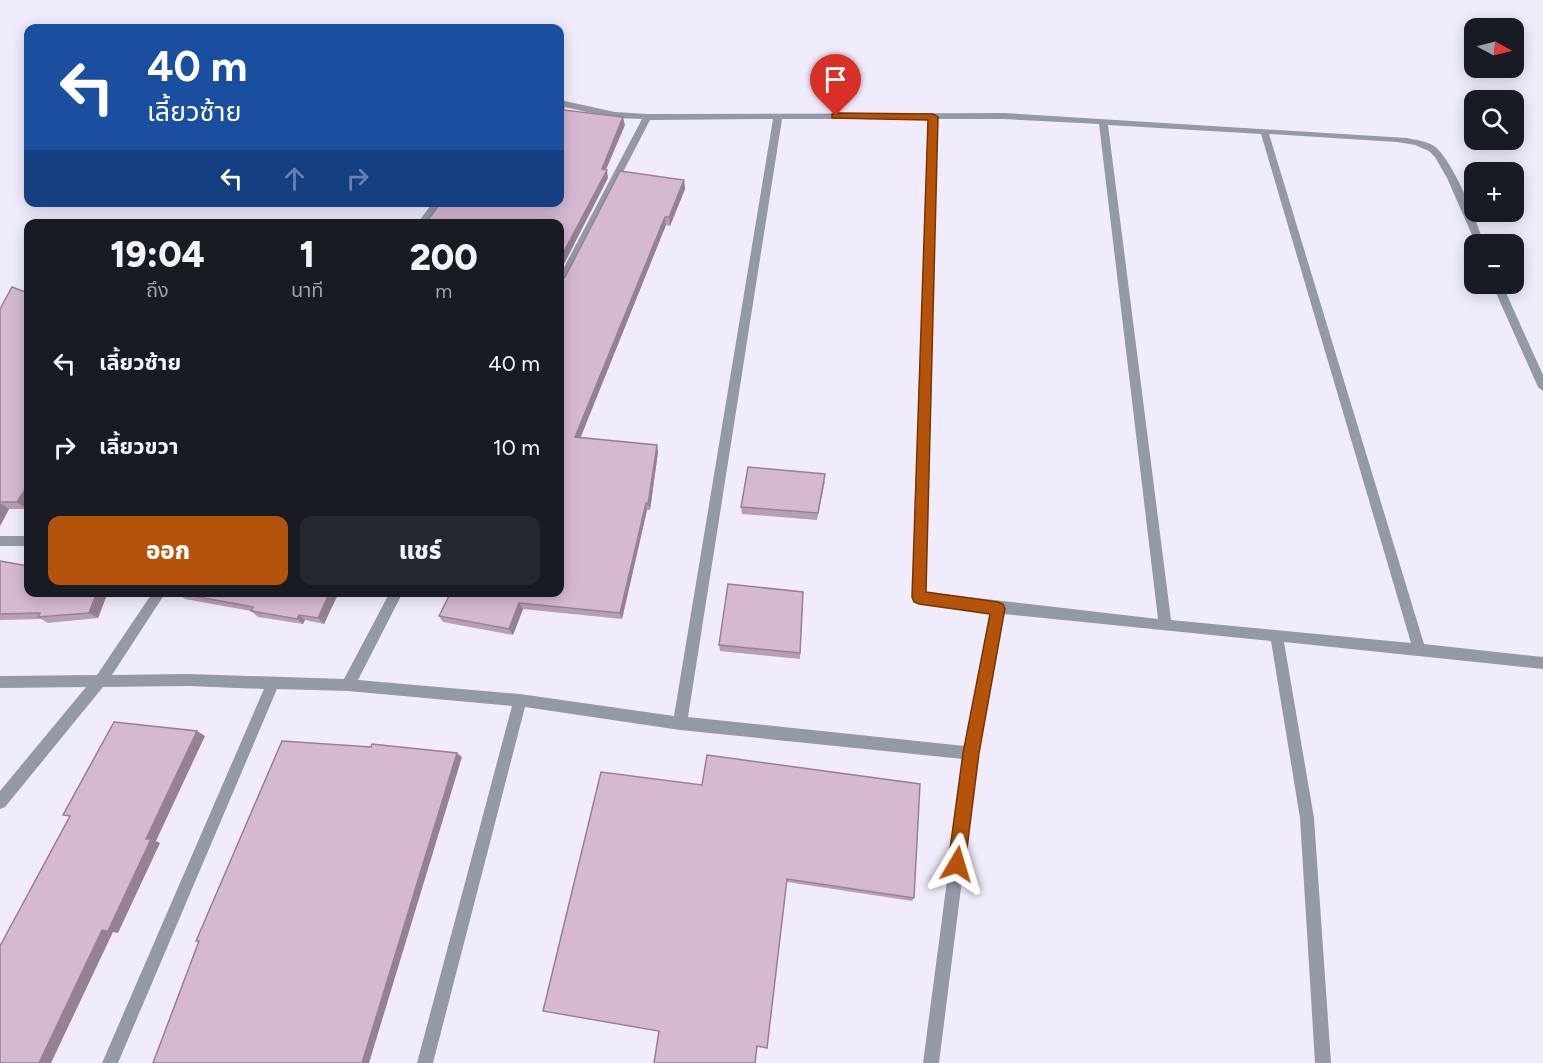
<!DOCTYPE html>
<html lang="th">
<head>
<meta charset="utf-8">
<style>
	:root { --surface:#171b24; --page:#242831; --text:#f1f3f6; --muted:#9ea1a6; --accent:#b45309 }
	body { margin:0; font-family:Figtree,"Noto Sans Thai",sans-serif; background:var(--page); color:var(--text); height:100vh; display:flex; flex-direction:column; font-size:22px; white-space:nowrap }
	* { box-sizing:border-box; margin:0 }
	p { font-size:20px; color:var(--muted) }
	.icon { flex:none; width:33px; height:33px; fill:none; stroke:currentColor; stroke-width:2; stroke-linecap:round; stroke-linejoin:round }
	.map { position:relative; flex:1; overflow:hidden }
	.details { position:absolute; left:24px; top:219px; width:540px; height:378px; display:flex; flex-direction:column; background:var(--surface); border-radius:12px; box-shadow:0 3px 15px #0003 }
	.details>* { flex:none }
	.guide { position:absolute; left:24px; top:24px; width:540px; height:183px; border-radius:12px; box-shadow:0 3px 15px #0003; background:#1a4fa0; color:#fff; overflow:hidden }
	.needle { width:39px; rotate:97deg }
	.controls { position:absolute; left:1464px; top:18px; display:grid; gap:12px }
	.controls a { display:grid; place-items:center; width:60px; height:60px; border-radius:12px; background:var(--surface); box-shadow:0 3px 15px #0003; font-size:30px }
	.pin { position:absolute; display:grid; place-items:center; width:51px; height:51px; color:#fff; margin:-62px -26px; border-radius:50% 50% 50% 0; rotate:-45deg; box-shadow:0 0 6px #0007 }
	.pin .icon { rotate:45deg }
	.me { position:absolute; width:66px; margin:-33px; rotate:7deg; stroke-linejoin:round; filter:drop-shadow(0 0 4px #0008) }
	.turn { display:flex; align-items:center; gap:21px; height:126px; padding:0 24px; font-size:27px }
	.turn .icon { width:78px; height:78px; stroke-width:2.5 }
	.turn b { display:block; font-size:42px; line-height:51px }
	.lanes { display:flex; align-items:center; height:57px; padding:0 24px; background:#0003; justify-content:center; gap:30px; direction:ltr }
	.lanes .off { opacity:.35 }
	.eta { display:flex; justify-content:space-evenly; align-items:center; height:102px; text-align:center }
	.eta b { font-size:36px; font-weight:800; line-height:42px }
	.action { display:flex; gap:12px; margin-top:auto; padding:12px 24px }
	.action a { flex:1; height:69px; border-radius:12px; background:var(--accent); color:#fff; font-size:24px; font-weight:800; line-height:69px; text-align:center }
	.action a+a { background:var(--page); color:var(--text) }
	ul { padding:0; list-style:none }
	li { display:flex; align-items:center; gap:18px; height:84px; padding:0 24px }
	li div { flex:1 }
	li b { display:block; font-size:22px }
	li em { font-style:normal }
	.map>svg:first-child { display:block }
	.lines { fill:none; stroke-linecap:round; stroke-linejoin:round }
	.street { fill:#9399a7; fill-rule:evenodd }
	.wall { fill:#b89eb5 }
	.shaded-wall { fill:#968193 }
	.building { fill:#d6b8d2; stroke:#968193; stroke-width:1.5 }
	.route { fill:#b45309; stroke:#753606; stroke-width:1.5 }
</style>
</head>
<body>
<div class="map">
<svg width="1543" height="1063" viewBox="0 0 1543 1063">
	<rect width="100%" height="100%" fill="#f1ecfb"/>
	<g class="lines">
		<path class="street" d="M560 100 615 112 647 114 1004 113 1407 138C1416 140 1426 141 1434 146 1452 158 1478 223 1484 244H1476L1447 178 1435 157 1429 151 1415 145 1397 142 1269 134 1424 644 1543 657V669L1284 642 1314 818 1331 1063H1315L1300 818 1271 641 1003 614 978 753 939 1063H923L963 759 680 730 525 707 433 1063H417L512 706 348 691 277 689 118 1063H102L264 689 188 686 103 687 5 807 0 809V791L86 687 0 688V676L97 675 153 592H166L112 675 188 674 344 679 390 592H403L358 680 520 694 674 716 773 119 650 120 565 284 560 288V275L642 119 615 118 560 106ZM782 119H929L913 597 915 601 919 603 991 612 965 746 688 717ZM937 119H1004L1099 124 1158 619 925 592ZM1108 125 1261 134 1411 643 1171 620Z
			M433 202H442L426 224H417Z
			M1492 284H1502L1543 375V391L1538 387Z
			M0 536H28V546H0Z"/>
	</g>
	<path class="wall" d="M684 180 685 189 670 226 666 225 580 437 658 452 650 510H647L622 619 523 609 513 635 443 622 439 616 560 592V281Z
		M28 293V506L27 509H9L0 526V309Z
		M825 481 817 520 742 514 741 507Z
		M0 561 28 592H108L98 618 48 623 41 619 0 620Z
		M178 592H339L324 624 305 620 303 624 258 617 251 611 185 599 177 593Z
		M803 592 800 659 720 651 719 645Z
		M702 785 914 898 912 901 787 882Z"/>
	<path class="shaded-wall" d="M623 117 625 125 605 172 607 170 608 178 560 272V259L602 169Z
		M684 180 685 189 670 226 669 217Z
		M665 217 666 225 578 444 575 437Z
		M657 445 658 452 650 510 648 504Z
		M28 485V506L27 509 17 502Z
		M0 503 9 509 0 526Z
		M646 503 647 510 622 619 620 613Z
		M97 592H108L98 618 89 613Z
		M330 592H339L324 624 318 618Z
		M519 603 523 609 513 635 509 629Z
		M299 615 305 620 303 624 297 619Z
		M197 731 205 736 156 841 160 843 118 933 113 932 51 1063H39Z
		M457 753 462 757 369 1063H362Z"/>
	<path class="building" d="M560 107 564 108 563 110 623 117 602 169 607 170 560 259V224H425L441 202H560Z
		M620 171 684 180 669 217H665L575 437 657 445 648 504 646 503 620 613 519 603 509 629 439 616 451 592H560V281L565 277Z
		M12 287 28 293V485L17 502H0V309Z
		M748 467 825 474 818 513 741 507Z
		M0 561 28 566V592H97L89 613 38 617 40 613 0 614Z
		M728 584 803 592 800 653 719 645Z
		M178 592H330L318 618 299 615 297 619 251 611 253 607 177 593Z
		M114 722 197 731 146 839H151L108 931 102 930 39 1063H0V946L70 816 63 815Z
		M282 741 371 747 372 744 457 753 362 1063H153L199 941H196Z
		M707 755 920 784 914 898 787 879 767 1048 757 1046 755 1063H654L659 1031 543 1011 601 772 702 785Z"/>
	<path class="route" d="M836 113 933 114 938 117 926 592 998 602 1003 604 1005 608 979 753 965 864 963 870 957 872 951 870 948 864 963 753 990 614 919 604 914 602 912 597 928 120 832 118V114Z"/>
</svg>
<div class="controls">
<a><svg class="needle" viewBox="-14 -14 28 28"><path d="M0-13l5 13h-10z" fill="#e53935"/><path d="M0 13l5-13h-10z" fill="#9ea1a6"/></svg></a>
<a><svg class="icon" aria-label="search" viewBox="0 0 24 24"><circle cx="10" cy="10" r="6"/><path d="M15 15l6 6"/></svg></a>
<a>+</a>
<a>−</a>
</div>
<div class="pin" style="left:836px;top:116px;background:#d93025"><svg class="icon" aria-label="arrive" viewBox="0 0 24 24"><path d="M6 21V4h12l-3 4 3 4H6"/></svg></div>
<svg class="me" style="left:957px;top:864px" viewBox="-20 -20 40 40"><path d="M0-17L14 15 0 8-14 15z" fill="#b45309" stroke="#fff" stroke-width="4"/></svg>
<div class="guide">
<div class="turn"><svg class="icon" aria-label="left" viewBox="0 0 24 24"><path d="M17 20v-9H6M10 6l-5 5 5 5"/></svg><div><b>40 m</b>เลี้ยวซ้าย</div></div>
<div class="lanes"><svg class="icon" aria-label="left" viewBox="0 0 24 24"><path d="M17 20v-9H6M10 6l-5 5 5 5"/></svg><svg class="icon off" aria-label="ahead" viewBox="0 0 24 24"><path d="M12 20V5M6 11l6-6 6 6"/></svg><svg class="icon off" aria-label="right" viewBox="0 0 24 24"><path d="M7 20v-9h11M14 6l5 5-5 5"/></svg></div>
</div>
<section class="details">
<div class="eta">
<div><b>19:04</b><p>ถึง</p></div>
<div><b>1</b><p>นาที</p></div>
<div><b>200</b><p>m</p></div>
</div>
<ul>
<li><svg class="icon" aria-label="left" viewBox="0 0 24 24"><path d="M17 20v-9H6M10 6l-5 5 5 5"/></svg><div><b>เลี้ยวซ้าย</b></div><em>40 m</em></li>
<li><svg class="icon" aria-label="right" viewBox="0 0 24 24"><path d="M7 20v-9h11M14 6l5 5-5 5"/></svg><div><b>เลี้ยวขวา</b></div><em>10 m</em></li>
</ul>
<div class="action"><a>ออก</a><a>แชร์</a></div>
</section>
</div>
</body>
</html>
